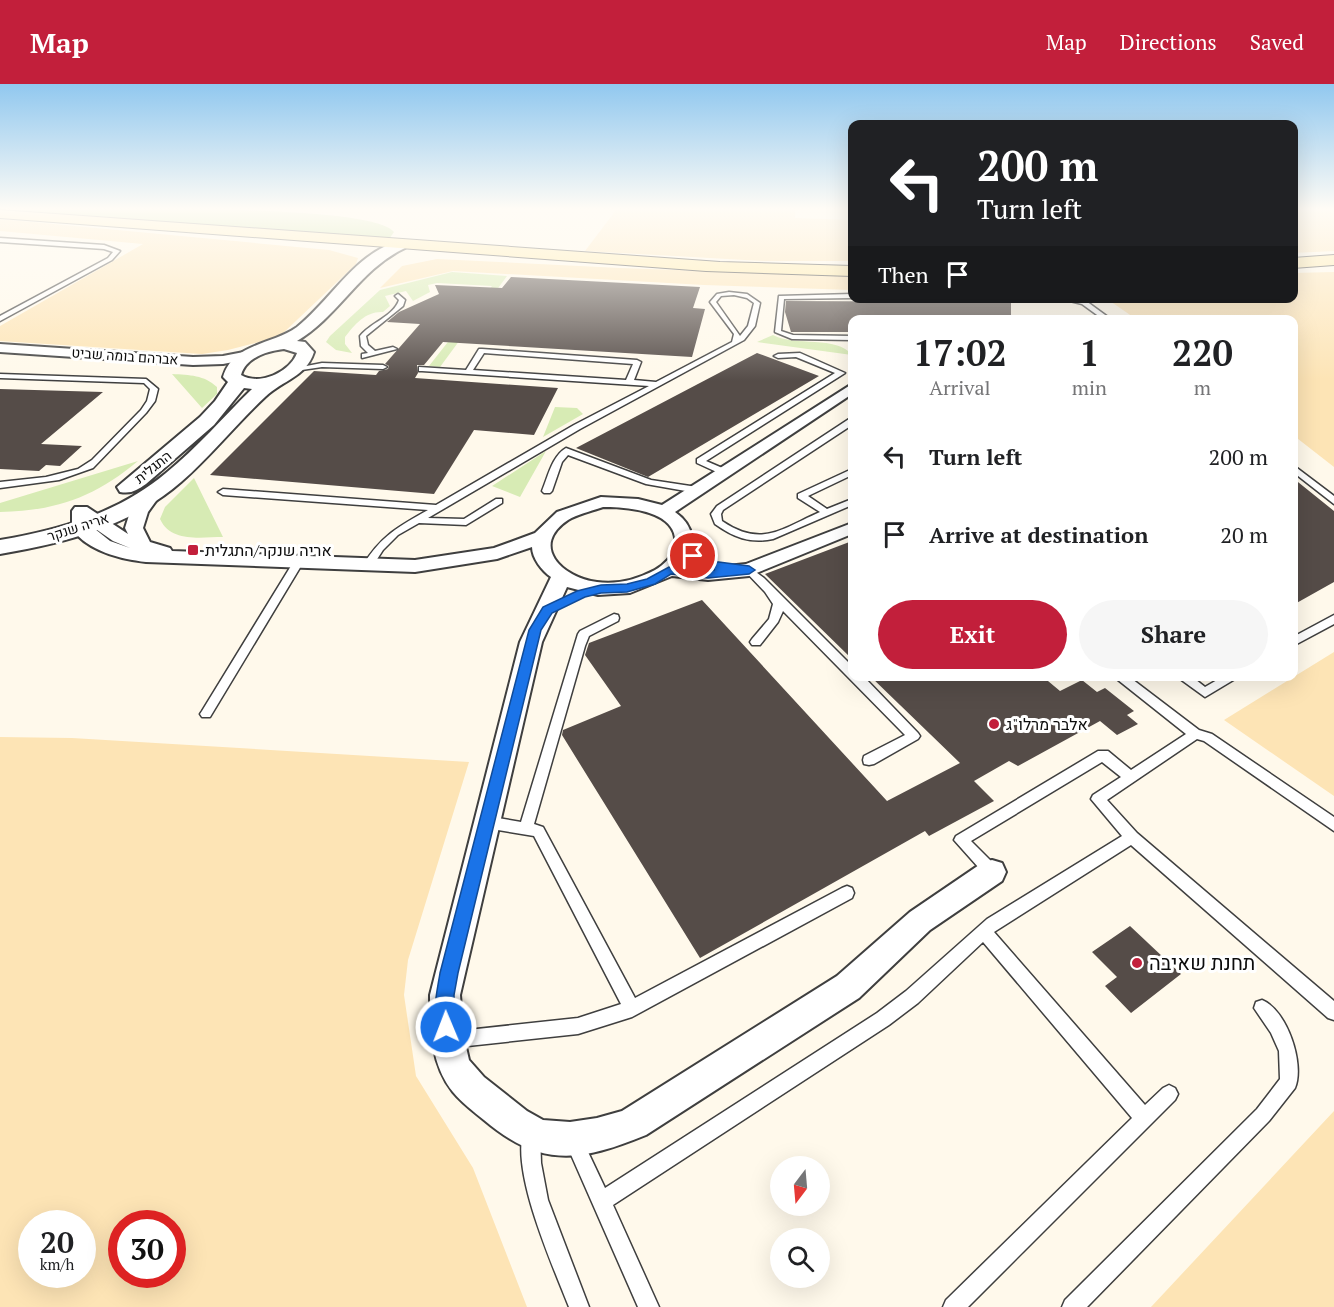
<!DOCTYPE html>
<html lang="en">
<head>
<meta charset="utf-8">
<style>
	:root { --surface:#fff; --page:#f6f6f6; --text:#202124; --muted:#757577; --accent:#c21f3b }
	body { margin:0; font-family:"PT Serif",Heebo,serif; background:var(--page); color:var(--text); height:100vh; display:flex; flex-direction:column; font-size:22px; white-space:nowrap }
	* { box-sizing:border-box; margin:0 }
	p { font-size:20px; color:var(--muted) }
	.icon { flex:none; width:33px; height:33px; fill:none; stroke:currentColor; stroke-width:2; stroke-linecap:round; stroke-linejoin:round }
	.map { position:relative; flex:1; overflow:hidden }
	.panel { position:absolute; left:848px; top:231px; width:450px; height:366px; display:flex; flex-direction:column; background:var(--surface); border-radius:12px; box-shadow:0 6px 24px #0002 }
	.panel>* { flex:none }
	.guide { position:absolute; left:848px; top:36px; width:450px; height:183px; border-radius:12px; box-shadow:0 6px 24px #0002; background:#202124; color:#fff; overflow:hidden }
	.needle { width:39px; rotate:196deg }
	.controls { position:absolute; left:770px; top:1072px; display:grid; gap:12px }
	.controls a { display:grid; place-items:center; width:60px; height:60px; border-radius:50%; background:var(--surface); box-shadow:0 6px 24px #0002; font-size:30px }
	.speed { position:absolute; left:18px; top:1126px; display:flex; gap:12px; font-size:30px; font-weight:700; text-align:center }
	.speed>* { display:grid; place-content:center; width:78px; height:78px; border-radius:50%; background:var(--surface); box-shadow:0 6px 24px #0002; line-height:1 }
	.speed small { font-size:15px; font-weight:400 }
	.speed .limit { border:9px solid #d22; background:#fff; color:#111 }
	.pin { position:absolute; display:grid; place-items:center; width:51px; height:51px; color:#fff; margin:-26px; border:3px solid #fff; border-radius:50%; box-shadow:0 2px 6px #0007 }
	.me { position:absolute; width:66px; margin:-33px; rotate:359deg; stroke-linejoin:round; filter:drop-shadow(0 0 4px #0008) }
	.turn { display:flex; align-items:center; gap:21px; height:126px; padding:0 30px; font-size:27px }
	.turn .icon { width:78px; height:78px; stroke-width:2.5 }
	.turn b { display:block; font-size:42px; line-height:51px }
	.then { display:flex; align-items:center; height:57px; padding:0 30px; background:#0003; gap:12px; font-size:22px }
	.eta { display:flex; justify-content:space-evenly; align-items:center; height:102px; text-align:center }
	.eta b { font-size:36px; font-weight:700; line-height:42px }
	.primary-button { display:flex; gap:12px; margin-top:auto; padding:12px 30px }
	.primary-button a { flex:1; height:69px; border-radius:36px; background:var(--accent); color:#fff; font-size:24px; font-weight:700; line-height:69px; text-align:center }
	.primary-button a+a { background:var(--page); color:var(--text) }
	ul { padding:0; list-style:none }
	li { display:flex; align-items:center; gap:18px; height:78px; padding:0 30px }
	li div { flex:1 }
	li b { display:block; font-size:22px }
	li em { font-style:normal }
	header { display:flex; align-items:center; gap:36px; box-sizing:border-box; height:84px; padding:0 30px; background:var(--accent); color:#fff }
	header strong { font-size:28px }
	nav { display:flex; gap:33px; margin-inline-start:auto; font-size:21px }
	.map>svg:first-child { display:block }
	.green { fill:#d7ebb4 }
	.forest { fill:#bddc92 }
	.sand { fill:#fde4b5; fill-rule:evenodd }
	.building { fill:#554c48 }
	.lines { fill:none; stroke-linecap:round; stroke-linejoin:round }
	.service-casing { stroke:#3f3f3f; stroke-width:3 }
	.minor-casing { stroke:#3f3f3f; stroke-width:4 }
	.tertiary-casing { stroke:#3f3f3f; stroke-width:4 }
	.secondary-casing { stroke:#2e2e2e; stroke-width:2 }
	.service { fill:#fff; fill-rule:evenodd }
	.minor { fill:#fff; fill-rule:evenodd }
	.tertiary { fill:#fff; fill-rule:evenodd }
	.secondary { fill:#ffeaa6; fill-rule:evenodd }
	.route { fill:#1a73e8; stroke:#114b97; stroke-width:1.5 }
	.poi-dot { fill:#c21f3b; stroke:#fff; stroke-width:2 }
	.labels { text-anchor:middle; stroke-width:6; stroke-linejoin:round; paint-order:stroke }
	.far-street-label { font-size:14px; fill:#0c0c0c; stroke:#fff }
	.poi-label { font-size:16px; fill:#0c0c0c; stroke:#fff; text-anchor:start }
	.near-poi-label { font-size:20px; fill:#0c0c0c; stroke:#fff; text-anchor:start }
</style>
</head>
<body>
<header>
<strong>Map</strong>
<nav><a>Map</a><a>Directions</a><a>Saved</a></nav>
</header>
<div class="map">
<svg width="1334" height="1223" viewBox="0 0 1334 1223">
	<rect width="100%" height="100%" fill="#fff9eb"/>
	<path class="green" d="M452 188 507 192 440 283 429 282 492 202 437 199 428 201 430 208 413 217 406 207 385 212 390 222 383 228C366 227 355 240 345 253V260L352 269 336 266 326 258 330 252 380 206Z
		M773 251C795 263 837 251 852 271L757 258Z
		M172 290C190 291 204 291 217 303V310L202 324Z
		M555 323 577 324 583 330 543 353Z
		M546 367 520 413 492 402Z
		M138 377C95 413 56 427 0 428V419Z
		M194 394 223 453C201 453 171 459 160 435L165 423Z"/>
	<path class="forest" d="M10 126C63 126 372 117 394 148L389 155Z"/>
	<path class="sand" d="M616 126H795V134L852 136V177H763L585 167Z
		M1293 126H1334V167L1293 169Z
		M0 135 329 166 358 174 356 180 279 253 228 266 202 270 0 257V242L143 160 0 147Z
		M437 175 620 184 852 192V206L704 201 453 187 380 204 402 182Z
		M1334 188V383L1293 351V236L1136 235 1107 215 1293 214V189Z
		M1334 568V712L1224 636Z
		M0 653 72 654 469 678 408 876 404 911 416 992 473 1084 527 1223H0ZM32 1140H82V1191H32ZM122 1140H172V1191H122Z
		M1334 1027V1223H1151Z"/>
	<path class="building" d="M511 193 700 203 693 224 705 225 692 273 443 258 424 281H417L418 289 415 294 558 304 534 351 474 346 434 410 210 391 314 287 376 291 379 287 388 285 389 282 385 280 420 240 387 238 399 228 439 210 435 201 502 204Z
		M786 217 1011 218V236H852V248H791L785 228Z
		M757 269 819 292 648 393 576 364Z
		M0 305 103 308 41 360 82 362 60 382 46 381 39 387 0 385Z
		M1293 394 1334 427V498L1293 521Z
		M852 457V575L765 490Z
		M702 516 887 717 960 679 870 592H1042L1060 607 1082 596 1097 608 1105 604 1134 627 1127 631 1138 640 1117 651 1100 637 1018 682 1009 677 974 697 994 717 929 752 925 747 700 874 562 651 563 646 621 622 585 571 589 559Z
		M1130 842 1181 890 1131 929 1105 902 1117 893 1092 868Z"/>
	<g class="lines">
		<defs>
			<path id="service" d="M0 154 104 161 120 167 112 176 0 237V232L108 174 113 168 104 165 0 158Z
				M729 208 747 210 760 219 755 242 744 256 580 345 428 434 464 435 496 415H502V419L466 441 419 439 398 451 383 466 372 483 368 484 363 481C382 451 398 443 428 426L223 411 218 408 223 405 436 421 574 341 649 302 422 287H419V283L466 286 479 265H482L637 276 641 278 634 296 656 298 732 258 734 250 710 218 717 210ZM734 211 747 214 754 219 748 242 740 252 716 218 721 212ZM484 269 633 280 626 296 473 286Z
				M398 210 405 216 403 222 366 252 368 261 375 267 393 263 397 265 362 274V270L368 269 361 262 360 252C370 239 394 232 399 216L395 212Z
				M852 210V214L784 215 781 247 793 251 852 252V256L792 255 775 248 779 212Z
				M1058 214 1086 217 1112 236H1104L1082 220Z
				M800 269 845 289 706 377 727 386V390H721L697 379V375L835 289 796 273 778 274 774 272 778 270Z
				M322 279 383 281 387 283 383 285 322 283 295 287 291 285Z
				M0 290 146 295 158 305 155 317 146 329 93 384 59 396 0 404V398L46 393 78 385 92 376 141 326 147 317 150 305 144 299 0 294Z
				M849 335H852V341L723 426 721 430 722 437C762 464 781 445 820 428L798 414V410L852 385V391L808 412 827 425 852 415V421L773 455C750 460 733 453 715 440L711 430 717 422Z
				M566 364 651 396 697 403 702 406 697 409 646 400 568 371 562 378 552 407 550 409H544L542 407C548 393 552 372 566 364Z
				M1293 381 1334 412V420L1293 388Z
				M299 474 304 477 210 633H202L200 630 202 627 294 477Z
				M749 483 764 494 852 582V592H863L918 649 920 652 918 655 874 680 869 681 864 680 863 676 864 672 905 651 783 527 778 538 760 561H752L750 558 752 555 769 535 773 520 765 508 744 486Z
				M614 530 618 531 619 534 618 537 589 552 585 562 534 740 543 743 635 914 842 804 847 802 852 804 854 809 852 814 632 933 578 950 449 964 443 962 441 956 443 950 449 948 578 934 621 920 534 752 486 744 481 742 479 738 481 734 486 732 521 738 578 550 580 547Z
				M1334 531V540L1293 562V553Z
				M1113 592H1128L1199 646 1212 650 1334 733V747L1204 657 1197 655 1107 716 1137 749 1334 917V936L1328 934 1131 761 994 848 1145 1021 1163 1004 1169 1001 1175 1004 1178 1010 1175 1016 968 1223H943L946 1216 1132 1034 983 858 918 919 889 941 613 1121 659 1223H638L565 1057 568 1051 574 1048 580 1051 605 1104 877 929 906 907 987 835 1122 752 1091 715 1093 711 1121 693 1102 678 971 757 997 783 999 788 997 793 992 795 987 793 954 756 956 752 1098 667H1108L1131 686 1186 650Z
				M1176 592H1191L1205 603 1224 592H1240L1205 613Z
				M1262 916C1287 926 1305 980 1295 1004L1269 1037 1087 1223H1062L1065 1216 1257 1025 1280 995 1279 967 1271 949 1254 924 1256 918Z
				M531 1040 537 1043 540 1049 541 1079 548 1116 589 1223H569C553 1182 508 1083 525 1043Z"/>
			<path id="minor" d="M0 260 193 273 223 272 249 267 256 271 254 274 223 280 193 281 0 268Z
				M852 300V310L675 428C695 442 697 463 684 481L708 484 746 480 852 439V450L749 492 708 496 672 492 630 509 598 511 567 503 542 558 460 911 463 950 469 976 484 993 527 1027 543 1036 570 1038 597 1034 622 1027 837 892 910 828 982 779 992 776 1002 779 1006 788 1002 797 930 846 859 914 646 1051C580 1078 541 1084 484 1036 473 1027 462 1019 453 1008 431 981 430 944 430 911L520 558 551 493C542 487 532 474 532 463L497 475 415 488 146 478C120 475 88 467 72 445V427L75 423H87L128 450 125 444 130 428 146 406H158L161 410 148 428 143 444 150 458 170 464 172 467 415 476 494 464 535 449 557 428 601 413 638 415 662 421ZM603 423C626 423 680 426 675 462 673 472 664 481 655 486 638 495 617 501 597 498 563 494 529 462 568 436 578 430 592 427 603 423ZM90 441 113 457 130 464 110 457Z"/>
			<path id="tertiary" d="M400 157 407 161 405 164C360 185 339 232 297 257L305 258 314 268C306 293 283 296 265 313 236 340 211 372 181 398 131 442 65 459 0 470V456C60 446 118 429 166 389 197 364 223 333 252 305L244 304 214 341 146 400C137 406 132 410 120 408L117 403 200 333 215 317 228 298 223 293C233 259 272 261 297 243 331 216 356 168 400 157ZM284 265 297 269C290 288 260 302 241 291 246 273 268 267 284 265Z"/>
			<path id="secondary" d="M0 126 720 178 852 182V192L706 187 0 134Z
				M1334 171V181L1293 184V174Z"/>
		</defs>
		<use href="#service" class="service-casing"/>
		<use href="#minor" class="minor-casing"/>
		<use href="#tertiary" class="tertiary-casing"/>
		<use href="#secondary" class="secondary-casing"/>
		<use href="#service" class="service"/>
		<use href="#minor" class="minor"/>
		<use href="#tertiary" class="tertiary"/>
		<use href="#secondary" class="secondary"/>
	</g>
	<linearGradient id="sky" x2="0" y2="1"><stop stop-color="#91c8ef"/><stop offset="0.42" stop-color="#fffcf6"/><stop offset="1" stop-color="#fffcf6" stop-opacity="0"/></linearGradient>
	<rect width="1334" height="297" fill="url(#sky)"/>
	<path class="route" d="M693 469 711 477 749 482 755 486 749 490 708 494 671 490 655 500 627 508 601 509 585 513 552 529 541 546 458 889 454 911 455 943 452 949 446 952 439 949C431 931 437 908 440 889L529 546 543 523 577 507 601 501 627 500 647 495 669 483 715 486C705 483 694 480 687 472Z"/>
	<g class="poi-dot">
		<rect x="187" y="460" width="12" height="12" rx="3"/>
		<circle cx="994" cy="640" r="6"/>
		<circle cx="1137" cy="879" r="6"/>
	</g>
	<g class="labels">
		<g class="far-street-label">
			<text transform="translate(125 272) rotate(4)" y="5">אברהם בומה שביט</text>
			<text transform="translate(153 383) rotate(-39)" y="5">התגלית</text>
			<text transform="translate(78 443) rotate(-18)" y="5">אריה שנקר</text>
		</g>
		<g class="poi-label">
			<text x="205" y="472">אריה שנקר/התגלית</text>
			<text x="1006" y="646">אלבר מרלו"ג</text>
		</g>
		<g class="near-poi-label">
			<text x="1149" y="886">תחנת שאיבה</text>
		</g>
	</g>
</svg>
<div class="controls">
<a><svg class="needle" viewBox="-14 -14 28 28"><path d="M0-13l5 13h-10z" fill="#e53935"/><path d="M0 13l5-13h-10z" fill="#757577"/></svg></a>
<a><svg class="icon" aria-label="search" viewBox="0 0 24 24"><circle cx="10" cy="10" r="6"/><path d="M15 15l6 6"/></svg></a>
</div>
<div class="speed"><div>20<small>km/h</small></div><div class="limit">30</div></div>
<div class="pin" style="left:693px;top:472px;background:#d93025"><svg class="icon" aria-label="arrive" viewBox="0 0 24 24"><path d="M6 21V4h12l-3 4 3 4H6"/></svg></div>
<svg class="me" style="left:446px;top:943px" viewBox="-20 -20 40 40"><circle r="17" fill="#1a73e8" stroke="#fff" stroke-width="3"/><path d="M0-11L8 9 0 5-8 9z" fill="#fff"/></svg>
<div class="guide">
<div class="turn"><svg class="icon" aria-label="left" viewBox="0 0 24 24"><path d="M17 20v-9H6M10 6l-5 5 5 5"/></svg><div><b>200 m</b>Turn left</div></div>
<div class="then">Then<svg class="icon" aria-label="arrive" viewBox="0 0 24 24"><path d="M6 21V4h12l-3 4 3 4H6"/></svg></div>
</div>
<section class="panel">
<div class="eta">
<div><b>17:02</b><p>Arrival</p></div>
<div><b>1</b><p>min</p></div>
<div><b>220</b><p>m</p></div>
</div>
<ul>
<li><svg class="icon" aria-label="left" viewBox="0 0 24 24"><path d="M17 20v-9H6M10 6l-5 5 5 5"/></svg><div><b>Turn left</b></div><em>200 m</em></li>
<li><svg class="icon" aria-label="arrive" viewBox="0 0 24 24"><path d="M6 21V4h12l-3 4 3 4H6"/></svg><div><b>Arrive at destination</b></div><em>20 m</em></li>
</ul>
<div class="primary-button"><a>Exit</a><a>Share</a></div>
</section>
</div>
</body>
</html>
